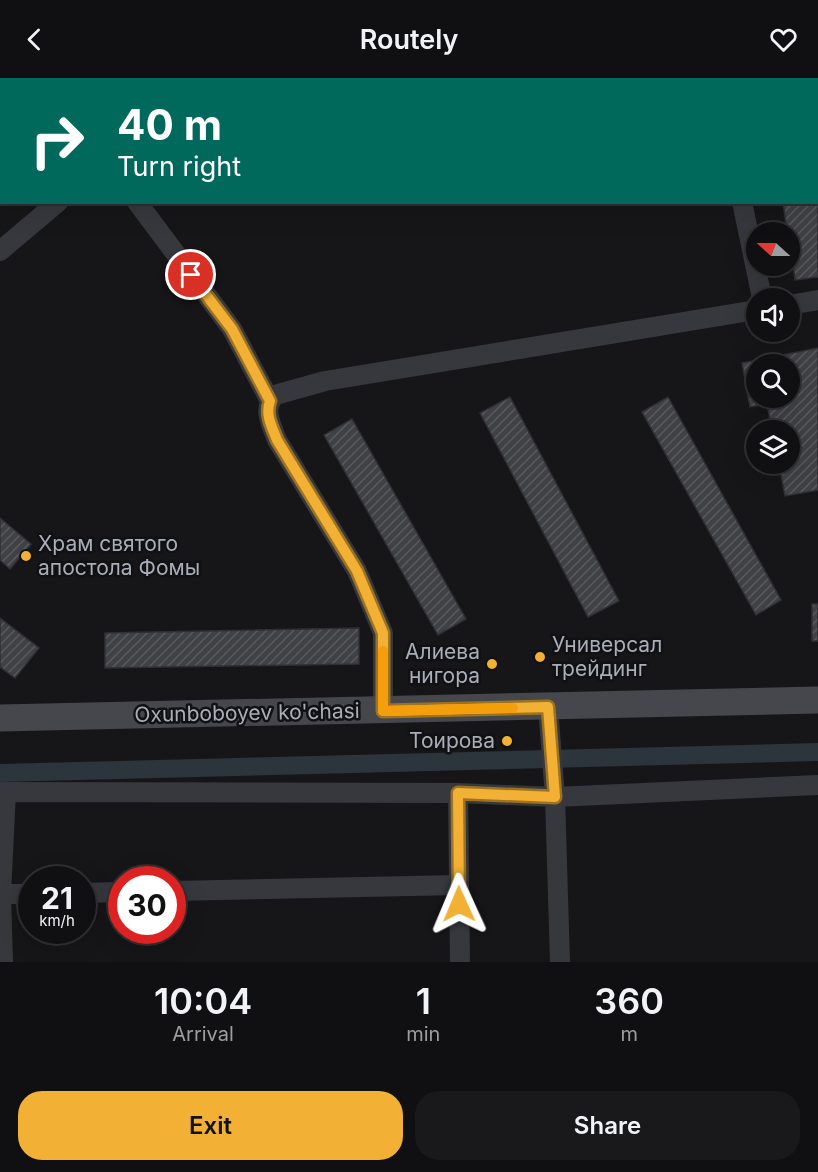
<!DOCTYPE html>
<html lang="en">
<head>
<meta charset="utf-8">
<style>
	:root { --surface:#101012; --page:#19191b; --text:#f1f3f6; --muted:#9c9d9f; --line:#303032; --accent:#f2b134 }
	body { margin:0; font-family:Inter,sans-serif; background:var(--page); color:var(--text); height:100vh; display:flex; flex-direction:column; font-size:22px; white-space:nowrap }
	* { box-sizing:border-box; margin:0 }
	p { font-size:20px; color:var(--muted) }
	.icon { flex:none; width:33px; height:33px; fill:none; stroke:currentColor; stroke-width:2; stroke-linecap:round; stroke-linejoin:round }
	.map { position:relative; height:884px; overflow:hidden }
	.drawer { display:flex; flex-direction:column; background:var(--surface); flex:1 }
	.drawer>* { flex:none }
	.top-card { position:absolute; left:0px; top:0px; width:819px; height:126px; box-shadow:0 6px 24px #0002,0 0 0 2px var(--line); background:#00695c; color:#fff; overflow:hidden }
	.needle { width:39px; rotate:291deg }
	.fabs { position:absolute; left:746px; top:144px; display:grid; gap:12px }
	.fabs a { display:grid; place-items:center; width:54px; height:54px; border-radius:50%; background:var(--surface); box-shadow:0 6px 24px #0002,0 0 0 2px var(--line); font-size:30px }
	.speed { position:absolute; left:18px; top:788px; display:flex; gap:12px; font-size:30px; font-weight:700; text-align:center }
	.speed>* { display:grid; place-content:center; width:78px; height:78px; border-radius:50%; background:var(--surface); box-shadow:0 6px 24px #0002,0 0 0 2px var(--line); line-height:1 }
	.speed small { font-size:15px; font-weight:400 }
	.speed .limit { border:9px solid #d22; background:#fff; color:#111 }
	.pin { position:absolute; display:grid; place-items:center; width:51px; height:51px; color:#fff; margin:-26px; border:3px solid #fff; border-radius:50%; box-shadow:0 2px 6px #0007 }
	.me { position:absolute; width:66px; margin:-33px; rotate:359deg; stroke-linejoin:round; filter:drop-shadow(0 0 4px #0008) }
	.turn { display:flex; align-items:center; gap:21px; height:126px; padding:0 18px; font-size:27px }
	.turn .icon { width:78px; height:78px; stroke-width:2.5 }
	.turn b { display:block; font-size:42px; line-height:51px }
	.eta { display:flex; justify-content:space-evenly; align-items:center; height:102px; text-align:center }
	.eta b { font-size:36px; font-weight:600; line-height:42px }
	.button { display:flex; gap:12px; margin-top:auto; padding:12px 18px }
	.button a { flex:1; height:69px; border-radius:24px; background:var(--accent); color:#111; font-size:24px; font-weight:600; line-height:69px; text-align:center }
	.button a+a { background:var(--page); color:var(--text) }
	header { display:flex; justify-content:space-between; align-items:center; height:78px; padding:0 18px; background:var(--surface); font-size:27px; font-weight:600 }
	.map>svg:first-child { display:block }
	.lines { fill:none; stroke-linecap:round; stroke-linejoin:round }
	.canal { stroke:#2c353c; stroke-width:18 }
	.building { fill:url(#building-hatch); stroke:#303034; stroke-width:1.5; fill-rule:evenodd }
	.street { stroke:#37383d; stroke-width:20 }
	.secondary { stroke:#45474d; stroke-width:27 }
	.route-casing { stroke:#9d7322; stroke-width:15 }
	.route { stroke:#f2b134; stroke-width:10 }
	.slow { stroke:#f59e0b; stroke-width:10 }
	.poi-dot { fill:#f2b134; stroke:#111113; stroke-width:2 }
	.labels { text-anchor:middle; stroke-width:5; stroke-linejoin:round; paint-order:stroke }
	.poi-label { font-size:21px; fill:#a8adb8; stroke:#111113; text-anchor:start }
	.street-label { font-size:21px; fill:#a8adb8; stroke:#111113 }
</style>
</head>
<body>
<header><svg class="icon" aria-label="back" viewBox="0 0 24 24"><path d="M15 5l-7 7 7 7"/></svg>Routely<svg class="icon" aria-label="heart" viewBox="0 0 24 24"><path d="M12 20l-8-8c-3-5 5-10 8-4 3-6 11-1 8 4z"/></svg></header>
<div class="map">
<svg width="818" height="884" viewBox="0 0 818 884">
	<defs>
		<pattern id="building-hatch" width="6" height="6" patternUnits="userSpaceOnUse" patternTransform="scale(1.5)"><rect width="6" height="6" fill="#404145"/><path d="M-1 1l2-2M0 6l6-6M5 7l2-2" fill="none" stroke="#595a5e"/></pattern>
	</defs>
	<rect width="100%" height="100%" fill="#161618"/>
	<g class="lines">
		<path class="canal" d="M0 695 818 674"/>
	</g>
	<path class="building" d="M818 102V199L795 202 789 154H787L783 124H818Z
		M818 270V412L785 418 779 386H789V352H772L767 326 750 329 742 285ZM756 286H789V320H756Z
		M510 319 619 523 588 539 480 335Z
		M668 319 781 522 756 537 642 334Z
		M352 341 466 541 438 557 324 357Z
		M0 440 31 466 10 491 0 482Z
		M812 526H818V563H812Z
		M0 540 39 570 15 600 0 589Z
		M359 550V586L105 590V555Z"/>
	<g class="lines">
		<path class="street" d="M715 0V2
			M220 2 222 0
			M137 124 232 251 270 323
			M742 124 762 220
			M0 173 58 124
			M789 227 818 222
			M548 629 555 719 560 884
			M383 633V555L357 493 277 362C271 346 262 331 275 317L325 303 756 232
			M0 714 458 715 555 719 818 707
			M458 715 460 884
			M172 813 459 807
			M82 815 122 814
			M1 816H32
			M3 884 1 816 6 714"/>
		<path class="secondary" d="M0 640 818 622"/>
	</g>
	<g class="lines">
		<defs>
			<path id="route" d="M191 197 232 251 270 323C265 337 272 349 277 362L357 493 383 555V633L548 629 555 719 458 715 459 826"/>
		</defs>
		<use href="#route" class="route-casing"/>
		<use href="#route" class="route"/>
		<path class="slow" d="M383 573V633L513 630"/>
	</g>
	<g class="poi-dot">
		<circle cx="26" cy="478" r="6"/>
		<circle cx="540" cy="579" r="6"/>
		<circle cx="492" cy="586" r="6"/>
		<circle cx="507" cy="663" r="6"/>
	</g>
	<g class="labels">
		<g class="poi-label">
			<text x="38" y="473">Храм святого<tspan x="38" dy="24">апостола Фомы</tspan></text>
			<text x="552" y="574">Универсал<tspan x="552" dy="24">трейдинг</tspan></text>
			<text x="480" y="581" text-anchor="end">Алиева<tspan x="480" dy="24">нигора</tspan></text>
			<text x="495" y="670" text-anchor="end">Тоирова</text>
		</g>
		<g class="street-label">
			<text transform="translate(247 635) rotate(-1)" y="7">Oxunboboyev ko'chasi</text>
		</g>
	</g>
</svg>
<div class="fabs">
<a><svg class="needle" viewBox="-14 -14 28 28"><path d="M0-13l5 13h-10z" fill="#e53935"/><path d="M0 13l5-13h-10z" fill="#9c9d9f"/></svg></a>
<a><svg class="icon" aria-label="sound" viewBox="0 0 24 24"><path d="M4 9h4l5-4v14l-5-4H4zM17 9q2 3 0 6"/></svg></a>
<a><svg class="icon" aria-label="search" viewBox="0 0 24 24"><circle cx="10" cy="10" r="6"/><path d="M15 15l6 6"/></svg></a>
<a><svg class="icon" aria-label="layers" viewBox="0 0 24 24"><path d="M12 4l9 5-9 5-9-5zM3 14l9 5 9-5"/></svg></a>
</div>
<div class="speed"><div>21<small>km/h</small></div><div class="limit">30</div></div>
<div class="pin" style="left:191px;top:197px;background:#d93025"><svg class="icon" aria-label="arrive" viewBox="0 0 24 24"><path d="M6 21V4h12l-3 4 3 4H6"/></svg></div>
<svg class="me" style="left:459px;top:826px" viewBox="-20 -20 40 40"><path d="M0-17L14 15 0 8-14 15z" fill="#f2b134" stroke="#fff" stroke-width="4"/></svg>
<div class="top-card">
<div class="turn"><svg class="icon" aria-label="right" viewBox="0 0 24 24"><path d="M7 20v-9h11M14 6l5 5-5 5"/></svg><div><b>40 m</b>Turn right</div></div>
</div>
</div>
<section class="drawer">
<div class="eta">
<div><b>10:04</b><p>Arrival</p></div>
<div><b>1</b><p>min</p></div>
<div><b>360</b><p>m</p></div>
</div>
<div class="button"><a>Exit</a><a>Share</a></div>
</section>
</body>
</html>
